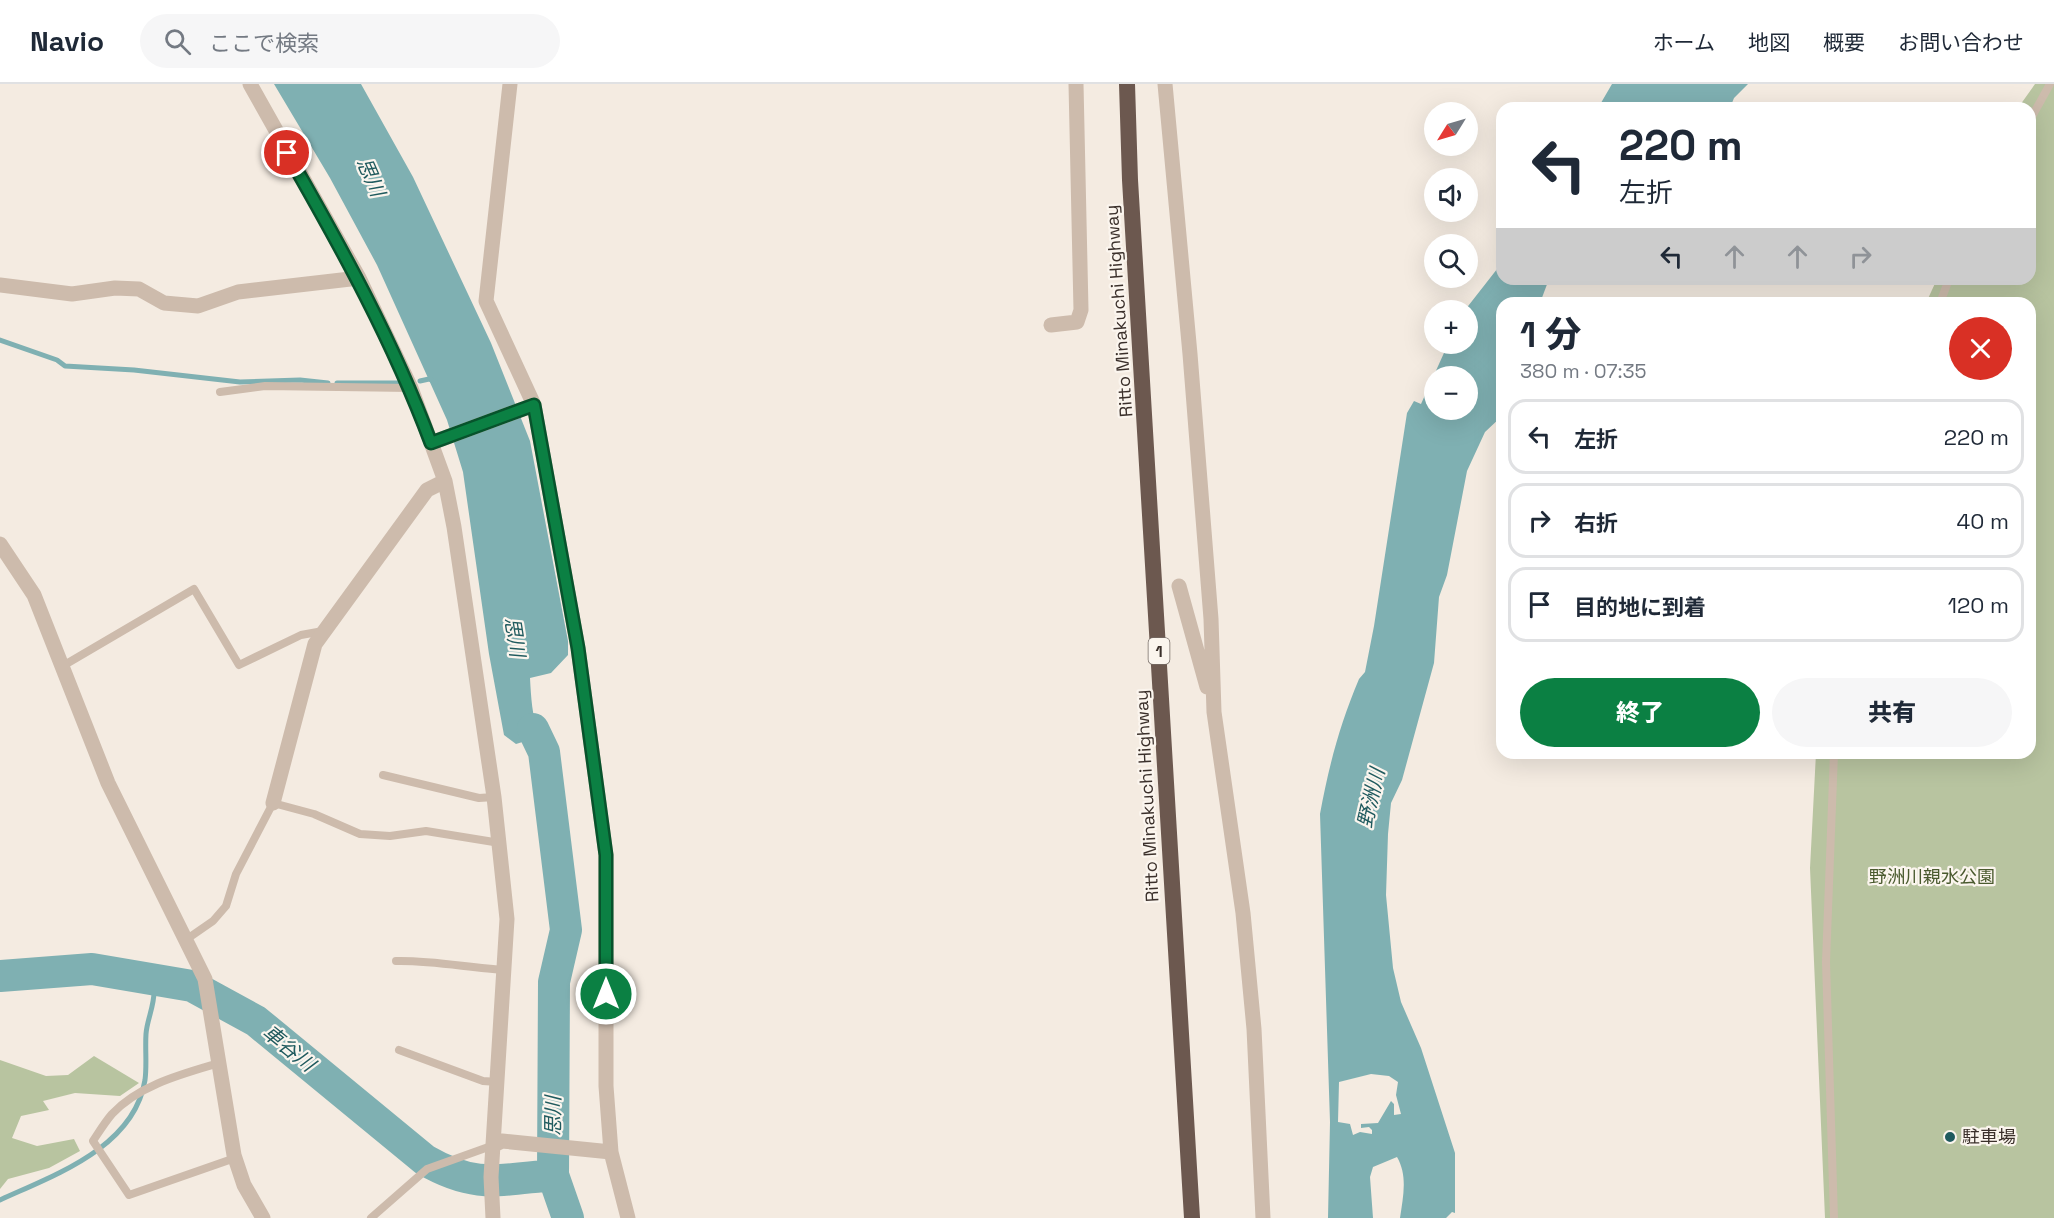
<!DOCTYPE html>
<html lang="ja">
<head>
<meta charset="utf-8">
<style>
	:root { --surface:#fff; --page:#f6f6f7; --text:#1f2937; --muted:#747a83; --line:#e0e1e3; --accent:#0b8043 }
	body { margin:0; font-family:"Space Grotesk","Noto Sans JP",sans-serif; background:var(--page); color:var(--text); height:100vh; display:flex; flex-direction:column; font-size:22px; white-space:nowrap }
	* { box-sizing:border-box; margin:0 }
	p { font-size:20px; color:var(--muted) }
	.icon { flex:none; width:33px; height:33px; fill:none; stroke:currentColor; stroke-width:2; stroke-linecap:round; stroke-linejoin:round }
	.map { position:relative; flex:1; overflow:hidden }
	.side { position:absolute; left:1496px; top:213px; width:540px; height:462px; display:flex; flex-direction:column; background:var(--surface); border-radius:18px; box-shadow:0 6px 24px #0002 }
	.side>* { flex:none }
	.banner { position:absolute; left:1496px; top:18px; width:540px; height:183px; border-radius:18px; box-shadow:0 6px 24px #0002; background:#fff; color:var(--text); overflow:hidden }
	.needle { width:39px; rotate:233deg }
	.buttons { position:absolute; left:1424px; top:18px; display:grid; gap:12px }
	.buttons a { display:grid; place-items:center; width:54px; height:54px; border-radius:50%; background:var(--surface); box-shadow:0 6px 24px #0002; font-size:30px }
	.pin { position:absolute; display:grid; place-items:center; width:51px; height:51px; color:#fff; margin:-26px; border:3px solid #fff; border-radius:50%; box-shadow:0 2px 6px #0007 }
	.me { position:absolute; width:66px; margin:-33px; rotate:0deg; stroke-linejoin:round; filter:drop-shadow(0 0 4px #0008) }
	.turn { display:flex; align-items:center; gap:21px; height:126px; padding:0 24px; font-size:27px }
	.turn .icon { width:78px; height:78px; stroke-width:2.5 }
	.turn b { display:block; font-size:42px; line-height:51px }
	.lanes { display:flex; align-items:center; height:57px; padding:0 24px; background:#0003; justify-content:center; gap:30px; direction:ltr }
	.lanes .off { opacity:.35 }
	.round { display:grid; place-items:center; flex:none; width:63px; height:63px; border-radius:32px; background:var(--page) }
	.head { display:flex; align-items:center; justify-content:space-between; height:102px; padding:0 24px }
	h1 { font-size:36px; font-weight:800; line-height:45px }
	.cta { display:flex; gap:12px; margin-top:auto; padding:12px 24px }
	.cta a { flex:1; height:69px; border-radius:36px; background:var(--accent); color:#fff; font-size:24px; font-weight:800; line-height:69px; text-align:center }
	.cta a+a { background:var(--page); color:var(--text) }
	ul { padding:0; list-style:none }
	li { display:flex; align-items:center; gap:18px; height:75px; margin:0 12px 9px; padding:0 12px; border:3px solid var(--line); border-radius:18px }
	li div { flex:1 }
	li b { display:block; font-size:22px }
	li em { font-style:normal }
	header { display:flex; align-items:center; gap:36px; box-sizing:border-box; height:84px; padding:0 30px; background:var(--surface); border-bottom:2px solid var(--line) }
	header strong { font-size:28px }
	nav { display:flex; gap:33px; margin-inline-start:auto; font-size:21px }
	.search { width:420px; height:54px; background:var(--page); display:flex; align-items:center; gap:15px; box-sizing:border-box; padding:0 21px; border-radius:33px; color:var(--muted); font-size:22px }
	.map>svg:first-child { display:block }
	.green { fill:#b8c4a0 }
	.water { fill:#7fb0b2; fill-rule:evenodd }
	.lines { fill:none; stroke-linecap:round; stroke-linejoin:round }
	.stream { stroke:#7fb0b2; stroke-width:5 }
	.river { stroke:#7fb0b2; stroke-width:32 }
	.service { stroke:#cdbbac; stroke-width:8 }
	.minor { stroke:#cdbbac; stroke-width:15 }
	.trunk { stroke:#6c584f; stroke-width:16 }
	.route-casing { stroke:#07532c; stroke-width:15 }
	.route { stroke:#0b8043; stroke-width:10 }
	.poi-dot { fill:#1f5a5e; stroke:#fbf5ee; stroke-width:2 }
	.labels { text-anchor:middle; stroke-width:4.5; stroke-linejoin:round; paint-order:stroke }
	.shield { fill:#fbf5ee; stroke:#756b66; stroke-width:1.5 }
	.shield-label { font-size:16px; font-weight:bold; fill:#3b302b }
	.street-label { font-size:18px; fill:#3b302b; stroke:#fbf5ee }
	.park-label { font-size:18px; fill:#4a5a2e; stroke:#fbf5ee }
	.poi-label { font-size:18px; fill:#3b302b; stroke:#fbf5ee; text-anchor:start }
	.water-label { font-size:20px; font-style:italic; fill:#1f5a5e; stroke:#fbf5ee }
</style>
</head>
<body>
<header>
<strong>Navio</strong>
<div class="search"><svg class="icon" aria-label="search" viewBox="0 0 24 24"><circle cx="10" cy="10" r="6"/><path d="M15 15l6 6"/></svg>ここで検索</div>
<nav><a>ホーム</a><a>地図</a><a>概要</a><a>お問い合わせ</a></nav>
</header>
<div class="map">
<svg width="2054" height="1134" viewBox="0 0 2054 1134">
	<rect width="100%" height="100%" fill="#f4ebe1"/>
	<path class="green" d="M2035 0H2054V1134H1825L1810 784 1816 669H2030V219H1926L1937 195H2030V24H2018Z
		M94 972 139 999 120 1012 75 1009 43 1017 49 1026 21 1032 12 1054 37 1062 74 1055 80 1067 49 1084 8 1095 0 1105V976L46 992 68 991Z"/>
	<path class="water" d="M274 0H361L413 93 491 259 530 357 568 557V571L551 589 530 594C531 612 532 633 539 650 545 667 548 667 548 687L529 656 516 660 504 651 489 570 463 388 447 336 377 181 330 94Z
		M1612 0H1748L1734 14 1730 24H1598Z
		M1501 180 1502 195H1549L1540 219H1502L1501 333 1485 348 1467 387 1447 491 1439 513 1434 579 1402 696 1391 719 1388 750 1386 811 1393 884 1401 918 1421 964 1455 1069V1129L1452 1128 1446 1134H1400C1403 1113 1408 1092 1397 1073L1373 1083 1370 1093 1373 1134H1328L1330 1038 1320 730C1329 681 1340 640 1359 595L1365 588 1374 542 1407 329 1414 317 1421 320 1448 260H1467L1465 226ZM1434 292H1467V326H1434ZM1371 990 1389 992 1398 998 1396 1011 1401 1030 1394 1031V1020L1391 1017 1378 1039 1361 1040V1044L1369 1043 1372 1046V1050L1360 1048 1353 1051 1350 1040 1338 1038 1339 998Z"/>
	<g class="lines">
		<path class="stream" d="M0 256 57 276 65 282 134 286 240 298 300 296 328 299
			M420 297 429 295 436 298
			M337 299H398
			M0 1116C54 1091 134 1064 145 996 147 981 145 965 146 950 147 935 155 921 154 905L162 897"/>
		<path class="river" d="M533 645 544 668 566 846 554 898 553 1091 568 1134
			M0 892 92 885 192 902 256 937 425 1076C475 1105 499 1096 553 1091"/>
		<path class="service" d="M2030 36 2050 0
			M1940 219 1949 195
			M220 308 265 302 411 304
			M61 583 194 505 239 581 301 551 323 547
			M1834 669 1826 878 1834 1134
			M383 691 479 714 494 713
			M187 855 213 837 226 822 236 790 273 719 314 730 360 750 390 752 426 747 500 759
			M396 877C433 876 469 884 506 886
			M399 966 483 997 498 998
			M219 979C182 990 139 1001 112 1030 105 1038 99 1048 93 1057L129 1111 235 1074
			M371 1134 427 1085 494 1061"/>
		<path class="minor" d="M250 0 359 194 411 304 445 397 454 443 494 713 507 835 491 1093 493 1134
			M510 0 486 217 534 321 578 564 606 771V1002L611 1068 628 1134
			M1165 0 1190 270 1211 535 1214 628 1243 829 1254 945 1263 1134
			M0 201 72 210 115 204 139 205 164 219 198 222 238 208 359 194
			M1051 241 1077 238 1081 226 1076 0
			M431 359 534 321
			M0 460 34 511 108 699 205 895 234 1071 244 1101 263 1134
			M1179 502 1207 603
			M273 719 315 560 427 406 445 397
			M494 1061 502 1057 611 1068"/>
		<path class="trunk" d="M1127 0 1130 96 1192 1134"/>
	</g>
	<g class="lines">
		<defs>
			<path id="route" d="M287 69C342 165 392 255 431 359L534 321 578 564 606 771V910"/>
		</defs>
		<use href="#route" class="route-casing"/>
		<use href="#route" class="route"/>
	</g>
	<circle class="poi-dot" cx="1950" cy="1053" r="6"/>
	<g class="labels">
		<rect class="shield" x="1148.5" y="554" width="21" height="26" rx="4.5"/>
		<g class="shield-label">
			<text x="1159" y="573">1</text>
		</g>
		<g class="street-label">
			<text transform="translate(1119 227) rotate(-94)" y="6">Ritto Minakuchi Highway</text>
			<text transform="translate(1147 712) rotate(-93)" y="6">Ritto Minakuchi Highway</text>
		</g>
		<g class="park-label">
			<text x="1932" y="799">野洲川親水公園</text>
		</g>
		<g class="poi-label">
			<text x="1962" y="1059">駐車場</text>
		</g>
		<g class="water-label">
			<text transform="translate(371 93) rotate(66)" y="7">思川</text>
			<text transform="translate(515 553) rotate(81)" y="7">思川</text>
			<text transform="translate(1371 714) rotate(-77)" y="7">野洲川</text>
			<text transform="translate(289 964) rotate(39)" y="7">車谷川</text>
			<text transform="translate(553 1032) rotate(-90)" y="7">思川</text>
		</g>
	</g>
</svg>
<div class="buttons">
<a><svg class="needle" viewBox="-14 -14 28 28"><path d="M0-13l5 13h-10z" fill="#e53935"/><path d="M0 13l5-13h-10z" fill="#747a83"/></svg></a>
<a><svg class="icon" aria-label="sound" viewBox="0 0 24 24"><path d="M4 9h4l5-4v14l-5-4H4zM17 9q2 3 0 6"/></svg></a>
<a><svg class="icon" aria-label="search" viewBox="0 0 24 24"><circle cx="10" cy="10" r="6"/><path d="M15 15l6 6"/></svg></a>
<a>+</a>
<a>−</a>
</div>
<div class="pin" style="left:287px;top:69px;background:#d93025"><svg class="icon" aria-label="arrive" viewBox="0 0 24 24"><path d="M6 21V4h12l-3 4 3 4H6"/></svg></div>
<svg class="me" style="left:606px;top:910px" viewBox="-20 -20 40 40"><circle r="17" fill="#0b8043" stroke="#fff" stroke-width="3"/><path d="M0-11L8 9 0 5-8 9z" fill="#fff"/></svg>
<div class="banner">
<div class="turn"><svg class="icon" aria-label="left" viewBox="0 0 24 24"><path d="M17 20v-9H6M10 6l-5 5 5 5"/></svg><div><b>220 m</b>左折</div></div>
<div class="lanes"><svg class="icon" aria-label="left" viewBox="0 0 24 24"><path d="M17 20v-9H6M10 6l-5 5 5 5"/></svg><svg class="icon off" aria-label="ahead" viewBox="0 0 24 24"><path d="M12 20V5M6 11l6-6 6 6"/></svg><svg class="icon off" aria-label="ahead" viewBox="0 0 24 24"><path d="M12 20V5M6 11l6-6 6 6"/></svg><svg class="icon off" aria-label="right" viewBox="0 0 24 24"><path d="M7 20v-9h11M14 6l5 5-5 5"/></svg></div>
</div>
<section class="side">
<div class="head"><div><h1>1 分</h1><p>380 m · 07:35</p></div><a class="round" style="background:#d93025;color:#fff"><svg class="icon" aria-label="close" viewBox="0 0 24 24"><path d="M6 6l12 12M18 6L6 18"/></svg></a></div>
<ul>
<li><svg class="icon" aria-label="left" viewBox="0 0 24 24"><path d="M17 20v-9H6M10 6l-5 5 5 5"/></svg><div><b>左折</b></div><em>220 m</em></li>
<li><svg class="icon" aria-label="right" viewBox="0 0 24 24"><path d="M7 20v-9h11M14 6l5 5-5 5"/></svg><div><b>右折</b></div><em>40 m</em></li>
<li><svg class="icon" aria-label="arrive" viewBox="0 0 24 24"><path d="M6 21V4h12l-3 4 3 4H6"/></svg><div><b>目的地に到着</b></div><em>120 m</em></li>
</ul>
<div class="cta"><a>終了</a><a>共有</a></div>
</section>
</div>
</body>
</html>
